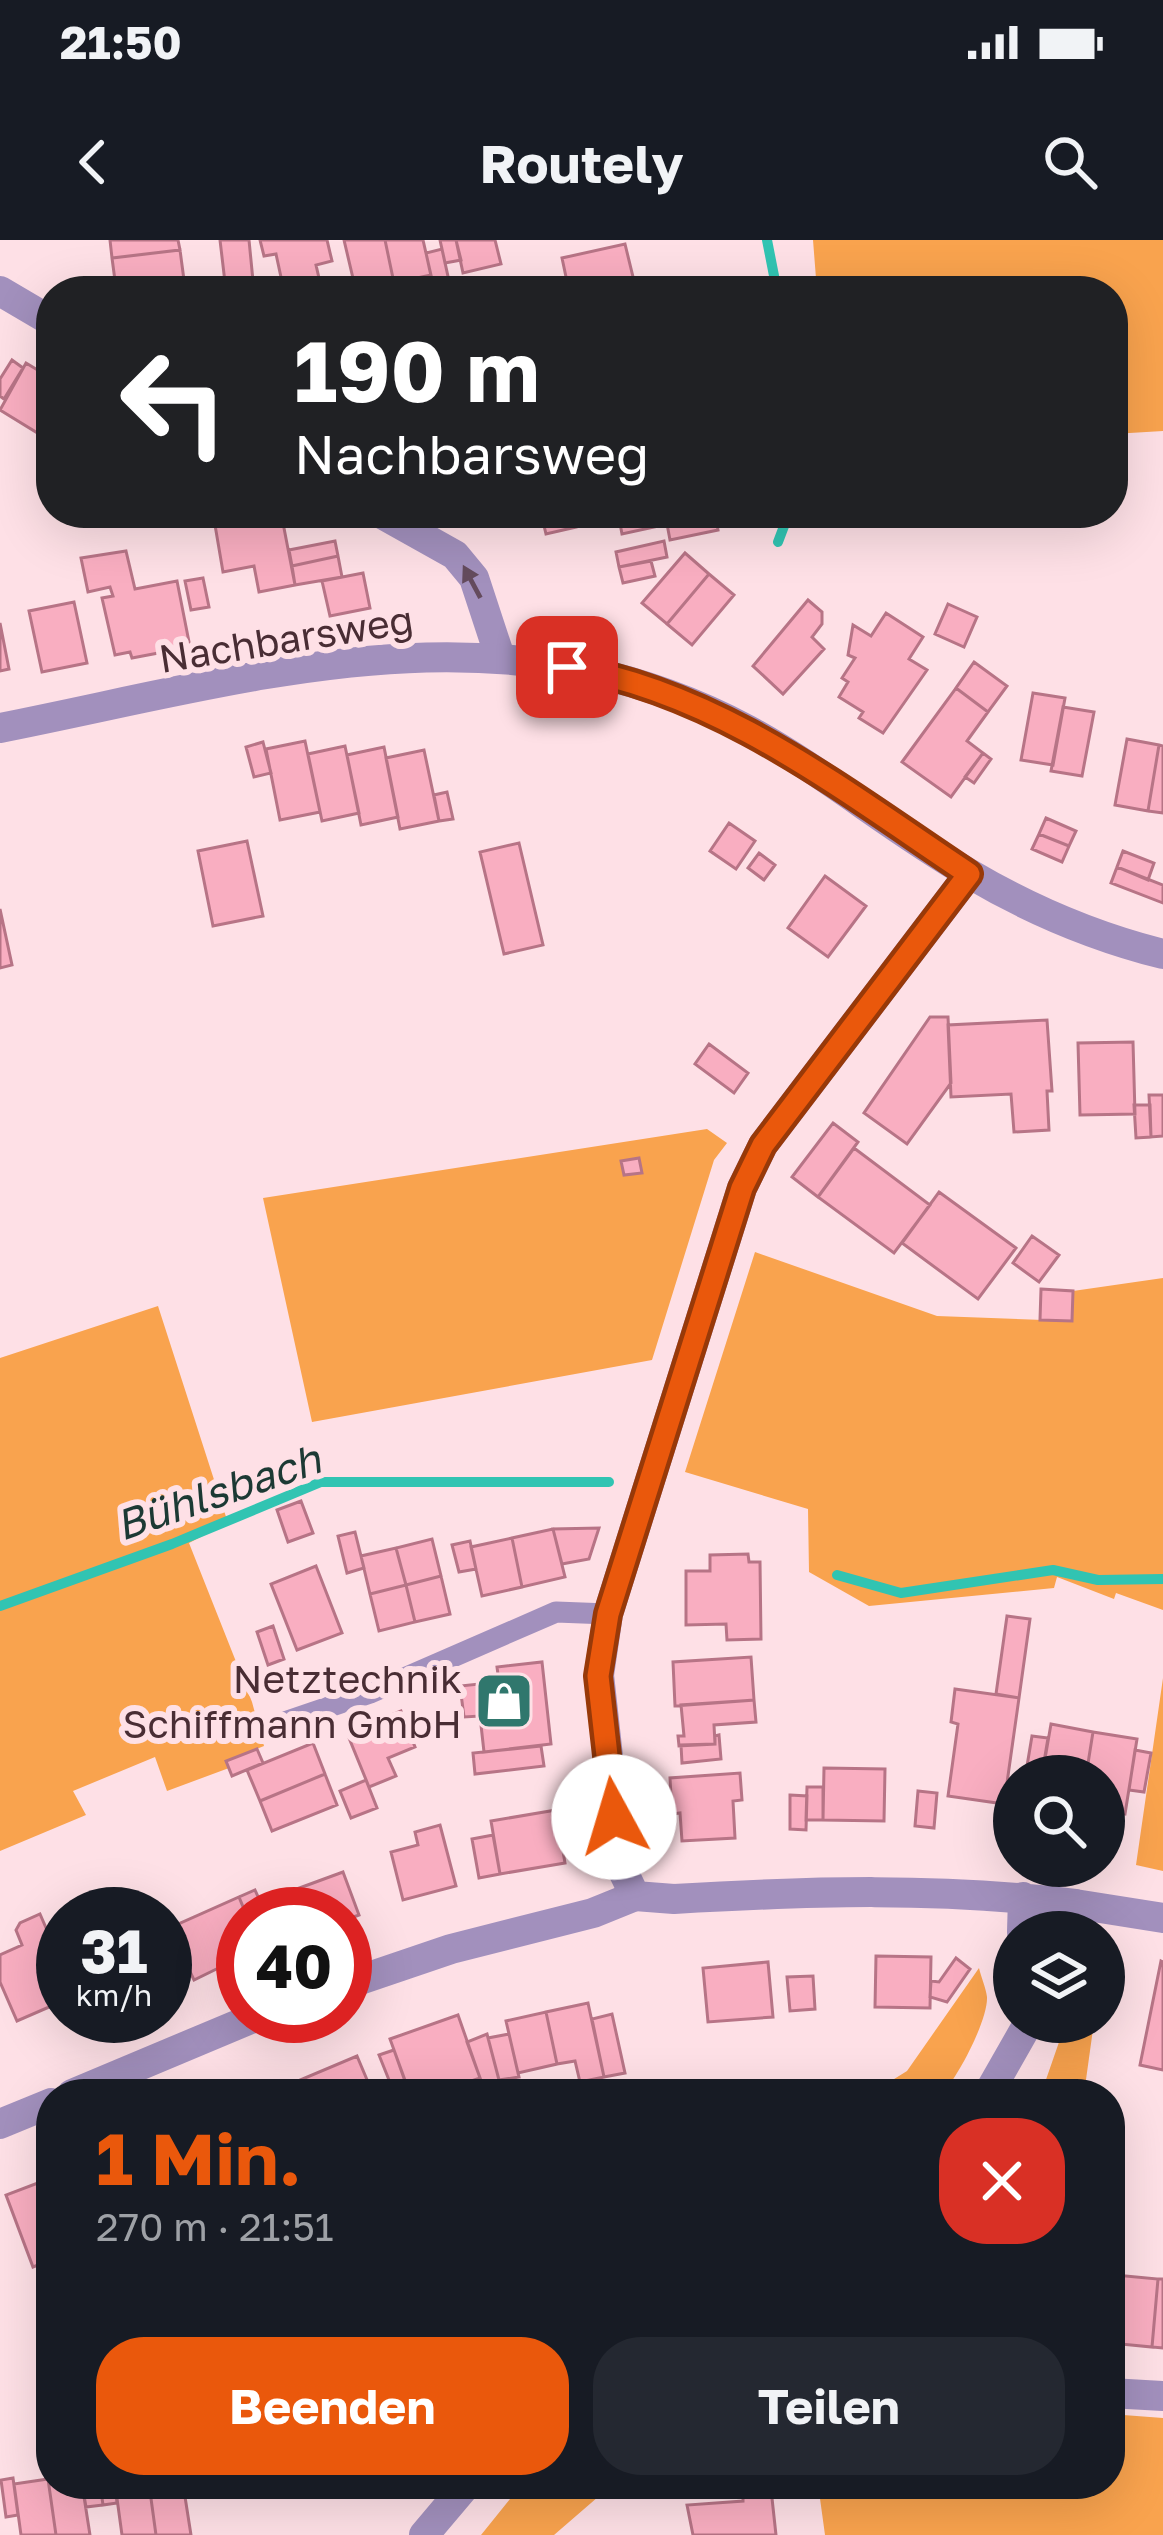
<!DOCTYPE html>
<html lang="de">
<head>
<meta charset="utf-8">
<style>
	:root { --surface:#171b24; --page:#242831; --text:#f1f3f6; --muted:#9ea1a6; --accent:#ea580c }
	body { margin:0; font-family:"Golos Text",sans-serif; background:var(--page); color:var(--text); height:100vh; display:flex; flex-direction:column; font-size:45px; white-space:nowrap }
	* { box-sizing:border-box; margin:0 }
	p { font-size:39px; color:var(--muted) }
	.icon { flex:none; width:66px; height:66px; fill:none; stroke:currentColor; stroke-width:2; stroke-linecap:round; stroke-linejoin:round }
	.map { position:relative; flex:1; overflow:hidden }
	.details { position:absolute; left:36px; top:1839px; width:1089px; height:420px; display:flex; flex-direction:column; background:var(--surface); border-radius:48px; box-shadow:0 12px 48px #0002 }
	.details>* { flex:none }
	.top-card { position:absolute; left:36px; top:36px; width:1092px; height:252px; border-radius:48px; box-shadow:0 12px 48px #0002; background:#202124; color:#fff; overflow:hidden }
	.controls { position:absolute; left:993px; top:1515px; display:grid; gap:24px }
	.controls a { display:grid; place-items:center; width:132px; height:132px; border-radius:50%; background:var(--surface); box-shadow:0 12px 48px #0002; font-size:60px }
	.speed { position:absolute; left:36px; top:1647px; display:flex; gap:24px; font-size:60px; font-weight:700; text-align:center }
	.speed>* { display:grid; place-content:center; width:156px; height:156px; border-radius:50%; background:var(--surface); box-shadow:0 12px 48px #0002; line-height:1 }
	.speed small { font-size:30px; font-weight:400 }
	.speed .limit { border:18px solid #d22; background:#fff; color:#111 }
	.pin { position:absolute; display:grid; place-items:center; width:102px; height:102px; color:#fff; margin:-51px; border-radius:24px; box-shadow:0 6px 18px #0006 }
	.me { position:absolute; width:132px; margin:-66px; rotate:354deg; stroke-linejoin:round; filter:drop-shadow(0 0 9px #0008) }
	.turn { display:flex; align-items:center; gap:42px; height:252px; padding:0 60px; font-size:54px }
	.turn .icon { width:156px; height:156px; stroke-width:2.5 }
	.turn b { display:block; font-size:84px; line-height:102px }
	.round { display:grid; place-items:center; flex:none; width:126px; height:126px; border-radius:48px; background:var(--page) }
	.headline { display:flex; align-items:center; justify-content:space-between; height:204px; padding:0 60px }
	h1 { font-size:72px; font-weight:700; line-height:90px; color:var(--accent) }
	.button { display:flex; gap:24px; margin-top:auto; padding:24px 60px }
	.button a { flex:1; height:138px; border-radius:48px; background:var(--accent); color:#fff; font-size:48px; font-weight:700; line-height:138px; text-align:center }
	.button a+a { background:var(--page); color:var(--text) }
	.status { display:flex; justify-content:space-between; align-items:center; height:84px; padding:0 60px; background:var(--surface); direction:ltr }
	.status svg { height:33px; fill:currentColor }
	header { display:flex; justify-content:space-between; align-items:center; height:156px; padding:0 60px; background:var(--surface); font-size:54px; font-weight:700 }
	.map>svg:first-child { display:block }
	.green { fill:#f9a34e }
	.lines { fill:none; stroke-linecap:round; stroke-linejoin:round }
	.stream { stroke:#31c4b2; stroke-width:10 }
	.building { fill:#f9aec1; stroke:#b77486; stroke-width:3 }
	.service { stroke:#a290bd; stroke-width:21 }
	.minor { stroke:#a290bd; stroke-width:30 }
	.tertiary { stroke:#a290bd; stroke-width:30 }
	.oneway { fill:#644b5d }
	.route-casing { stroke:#983908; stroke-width:30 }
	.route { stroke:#ea580c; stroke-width:21 }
	.labels { text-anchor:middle; stroke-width:12; stroke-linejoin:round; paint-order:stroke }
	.street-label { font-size:39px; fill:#492d34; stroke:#fee0e6 }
	.poi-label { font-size:39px; fill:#492d34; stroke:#fee0e6; text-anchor:end }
	.water-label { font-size:42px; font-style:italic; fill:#1c3934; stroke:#fee0e6 }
</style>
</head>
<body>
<div class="status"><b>21:50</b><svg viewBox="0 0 49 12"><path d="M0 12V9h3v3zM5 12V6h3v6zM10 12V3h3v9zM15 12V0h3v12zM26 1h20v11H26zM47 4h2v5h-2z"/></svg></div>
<header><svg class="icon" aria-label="back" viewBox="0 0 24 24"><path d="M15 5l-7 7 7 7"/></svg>Routely<svg class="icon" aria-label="search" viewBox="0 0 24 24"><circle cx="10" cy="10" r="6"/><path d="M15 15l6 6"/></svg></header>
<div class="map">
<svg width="1163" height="2295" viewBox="0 0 1163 2295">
	<rect width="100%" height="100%" fill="#fee0e6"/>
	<path class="green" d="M813 0H1163V191L1113 194V51H817Z
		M707 889 727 903 714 920 652 1120 312 1182 263 958Z
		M755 1012 937 1076 1071 1081 1073 1051 1163 1038V1370L1116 1353 1114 1359 1057 1337 1054 1348 869 1366 809 1332 808 1269 685 1232Z
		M158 1066 228 1283 189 1303 252 1462 264 1506 227 1521 229 1528 167 1551 155 1517 73 1551 86 1575 0 1611V1118Z
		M1163 1438V1631L1136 1625Z
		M979 1728C981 1737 986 1748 987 1757 988 1780 958 1837 942 1854H870L907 1831Z
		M1066 1782H1094L1084 1854H1041Z
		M1110 2174 1163 2178V2295H825L818 2244H1110Z
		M522 2244H613L554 2295H481Z"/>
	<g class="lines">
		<path class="stream" d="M767 0 777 51
			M778 302 789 273
			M837 1335 901 1353 1053 1330 1098 1340 1163 1339
			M0 1366 172 1304 321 1242H609"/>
	</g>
	<path class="building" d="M110 0H178L180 10 112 18Z
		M220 0H249L254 51H226Z
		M260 0H327L332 21 316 25 322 51H284L276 14 264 16Z
		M344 0H385L394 43 356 51Z
		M385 0H423L431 35 394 43Z
		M440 0H456L461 20 445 23Z
		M456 0H495L501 24 463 33Z
		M625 4 634 41 569 51 562 18Z
		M442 9 449 41 433 45 426 13Z
		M180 10 184 40 116 48 112 18Z
		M184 40 185 51H157L156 43Z
		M634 41 636 51H586Z
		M12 120 23 128 4 159 0 156V139Z
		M26 123 51 138 49 200 0 170Z
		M541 273H573L576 287 546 294Z
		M618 273H685L686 280 622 294Z
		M715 273 718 290 670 300 667 284Z
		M268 275 270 285 283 283 295 345 259 352 254 326 223 332 215 285Z
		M335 301 338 316 292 326 289 310Z
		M664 301 667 317 619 327 616 312Z
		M126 311 135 349 177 341 190 407 132 418 130 412 115 415 102 358 113 356 110 347 88 352 81 318Z
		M685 313 709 334 667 384 642 363Z
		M338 316 342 337 295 345 292 326Z
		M651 321 655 336 623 343 619 327Z
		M363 333 370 368 330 376 322 341Z
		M709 334 734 355 692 405 667 384Z
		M203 338 209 367 191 370 185 341Z
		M808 360 822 372V384L812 397 824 409 783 454 753 426Z
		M74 362 87 423 42 432 29 371Z
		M948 364 977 377 964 407 935 394Z
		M886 373 923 397 909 419 927 430 883 493 859 478 863 472 839 457 848 442 842 438 855 418 848 415 853 385 871 396Z
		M0 383 9 429 0 431Z
		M974 422 1007 446 988 472 956 448Z
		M956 448 988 472 967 501 983 513 951 557 902 522Z
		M1033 453 1065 458 1053 525 1021 520Z
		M1063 467 1094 472 1082 536 1051 531Z
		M1127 499 1159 505 1148 571 1115 565Z
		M305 501 320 572 280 580 266 509Z
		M263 502 271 533 254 537 246 507Z
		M1159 505 1163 506V573L1148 571Z
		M345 506 359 573 322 581 308 514Z
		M384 507 398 577 361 585 347 515Z
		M424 510 439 581 400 589 386 518Z
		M983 513 991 519 974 543 965 537Z
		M447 552 453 579 439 581 434 555Z
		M1046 578 1076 591 1069 606 1039 594Z
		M729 583 755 601 736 629 710 611Z
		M1039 594 1069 606 1062 622 1032 609Z
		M247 601 263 676 213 686 198 611Z
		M519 603 543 705 504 714 480 612Z
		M1123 611 1154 623 1148 640 1117 627Z
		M759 613 775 625 764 640 748 628Z
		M1117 627 1163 645V663L1111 643Z
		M825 636 866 666 828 717 788 688Z
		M0 669 12 725 0 728Z
		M930 777H948L951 843 907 904 864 873Z
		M1047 780 1052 851H1047L1049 890 1014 892 1011 854 951 857 948 785Z
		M1133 802 1135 874 1080 875 1078 803Z
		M709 804 748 833 734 853 695 824Z
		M1149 855H1163V896L1151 897Z
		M1134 865H1150L1151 897 1136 898Z
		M833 883 858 902 818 957 792 937Z
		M854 908 930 965 894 1013 818 957Z
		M639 918 642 933 624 935 621 921Z
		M939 952 1016 1008 978 1059 902 1003Z
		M1032 996 1059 1015 1039 1042 1013 1023Z
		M1041 1049 1073 1051 1072 1081 1040 1080Z
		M301 1261 313 1293 288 1302 277 1270Z
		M599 1288 589 1319 562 1324 553 1289Z
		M553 1289 565 1337 522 1347 512 1298Z
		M355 1292 364 1328 347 1333 338 1296Z
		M512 1298 522 1347 482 1356 471 1307Z
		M432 1299 441 1336 406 1345 396 1308Z
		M470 1301 476 1329 459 1332 452 1305Z
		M396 1308 406 1345 370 1354 361 1316Z
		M748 1314 749 1322H760L761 1399 727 1400 726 1384 686 1385V1331H710V1315Z
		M316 1326 342 1393 297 1410 271 1344Z
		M441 1336 450 1374 415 1382 406 1345Z
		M406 1345 415 1382 379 1391 370 1354Z
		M1007 1376 1030 1379 1019 1458 996 1454Z
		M273 1386 284 1419 268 1425 257 1392Z
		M751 1417 754 1460 675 1466 673 1422Z
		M542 1422 551 1504 484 1512 480 1476 464 1477 460 1446 499 1442 497 1427Z
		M955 1449 1019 1458 1004 1564 948 1556 958 1484 951 1482Z
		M754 1460 756 1482 714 1485 715 1504 679 1506 678 1496H684L681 1465Z
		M401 1471 415 1507 388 1518 396 1536 369 1547 347 1493Z
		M1051 1484 1093 1492 1086 1536H1042Z
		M1093 1492 1137 1499 1125 1574 1104 1570V1536H1086Z
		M719 1495 721 1519 682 1523 681 1505 715 1504V1496Z
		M1032 1496 1048 1498 1042 1534 1026 1532Z
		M313 1503 325 1534 260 1561 247 1530Z
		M541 1506 544 1526 475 1534 473 1513Z
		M257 1509 263 1523 232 1536 226 1521Z
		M1135 1510 1151 1513 1144 1552 1129 1550Z
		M824 1528 885 1529 884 1581 823 1580Z
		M740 1533 742 1560 733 1561 735 1598 682 1601 680 1573 672 1574 670 1538Z
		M325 1534 337 1565 272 1591 260 1561Z
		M366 1540 377 1568 351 1578 340 1551Z
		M807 1547H823V1580H806Z
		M918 1551 937 1553 934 1588 915 1586Z
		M790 1555 807 1556 806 1590 790 1589Z
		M556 1570 565 1623 500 1634 491 1581Z
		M440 1585 456 1646 403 1660 391 1612 418 1605 415 1592Z
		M493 1595 500 1634 479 1638 472 1599Z
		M343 1632 359 1675 345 1680V1674H302L294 1650Z
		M255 1650 266 1674H246L239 1657Z
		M239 1657 246 1674H243V1690L238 1692 243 1716 194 1740 183 1717 168 1723 165 1690Z
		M40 1674 63 1727V1761L17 1781 0 1742V1715L22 1705 16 1690 20 1683Z
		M876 1716 931 1717 930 1768 875 1767Z
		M956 1718 970 1729 947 1762 930 1757 931 1741 939 1742Z
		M1161 1721 1163 1722V1830L1140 1825Z
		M768 1722 773 1777 708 1782 703 1728Z
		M813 1736 815 1769 790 1771 787 1737Z
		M588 1763 604 1837 580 1842 575 1821 557 1824 546 1772Z
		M546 1772 557 1824 518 1833 506 1781Z
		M612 1774 625 1833 604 1837 592 1779Z
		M458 1775 480 1838 434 1854H410L390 1799Z
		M487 1794 499 1840 483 1846 467 1802Z
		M509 1794 519 1837 499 1840 488 1798Z
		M394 1810 406 1844 393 1850 379 1815Z
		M357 1816 373 1854H306L300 1840Z
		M51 1938V2020L33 2027 6 1955Z
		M1115 2035 1158 2039 1152 2107 1110 2103Z
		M1158 2039H1163V2108L1152 2107Z
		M13 2238 18 2275 6 2277 1 2240Z
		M48 2239 51 2244H82L90 2295H56Z
		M48 2239 56 2295H21L14 2244Z
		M82 2244H100L103 2265 86 2267Z
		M100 2244H115L117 2263 103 2265Z
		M115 2244H149L156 2295H122Z
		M149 2244H183L191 2295H156Z
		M771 2249 776 2295H693L687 2265 743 2261V2252Z"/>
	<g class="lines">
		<path class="service" d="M267 1488 370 1453 556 1372 608 1374"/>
		<path class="minor" d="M0 51 51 81
			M380 273 455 315 474 338 500 417
			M1075 1664 1163 1678
			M345 1745 451 1709 593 1673 635 1656
			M72 1854 258 1776
			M0 1884 51 1863
			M1110 2153 1163 2156"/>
		<path class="tertiary" d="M0 488C258 437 499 357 748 490 825 532 894 591 970 634 1031 670 1095 697 1163 714
			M969 634 763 905 742 948 608 1374 599 1435 620 1625 635 1656 674 1659C812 1651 938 1647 1075 1664L1068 1692
			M1022 1692 1023 1657
			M988 1854 1029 1782
			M424 2295 467 2244"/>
	</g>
	<defs><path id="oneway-solid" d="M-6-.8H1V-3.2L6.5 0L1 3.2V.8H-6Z" transform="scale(3)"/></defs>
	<use class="oneway" href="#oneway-solid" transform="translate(472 342) rotate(-118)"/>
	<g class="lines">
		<defs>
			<path id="route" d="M567 427C719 452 844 551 969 634L763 905 742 948 608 1374 598 1436 614 1577"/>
		</defs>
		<use href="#route" class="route-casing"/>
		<use href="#route" class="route"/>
	</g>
	<defs>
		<symbol id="shop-square" viewBox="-11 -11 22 22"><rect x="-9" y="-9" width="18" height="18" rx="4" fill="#30776d" stroke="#fee0e6"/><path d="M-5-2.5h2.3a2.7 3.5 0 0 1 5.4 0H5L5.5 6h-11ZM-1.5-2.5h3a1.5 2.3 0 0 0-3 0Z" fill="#fff"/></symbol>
	</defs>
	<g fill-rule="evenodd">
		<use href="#shop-square" x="471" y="1428" width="66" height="66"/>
	</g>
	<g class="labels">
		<g class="street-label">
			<text transform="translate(286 399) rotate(-9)" y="14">Nachbarsweg</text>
		</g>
		<g class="poi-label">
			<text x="462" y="1453">Netztechnik<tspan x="462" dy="45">Schiffmann GmbH</tspan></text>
		</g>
		<g class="water-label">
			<text transform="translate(218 1252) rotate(-19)" y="15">Bühlsbach</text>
		</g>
	</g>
</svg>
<div class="controls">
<a><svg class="icon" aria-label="search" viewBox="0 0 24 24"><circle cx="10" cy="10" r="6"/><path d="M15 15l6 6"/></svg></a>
<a><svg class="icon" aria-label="layers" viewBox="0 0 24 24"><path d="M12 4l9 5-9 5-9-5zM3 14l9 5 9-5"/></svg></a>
</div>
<div class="speed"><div>31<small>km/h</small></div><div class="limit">40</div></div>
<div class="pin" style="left:567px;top:427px;background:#d93025"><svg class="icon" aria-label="arrive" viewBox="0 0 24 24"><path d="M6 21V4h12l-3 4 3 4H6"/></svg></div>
<svg class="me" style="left:614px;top:1577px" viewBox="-20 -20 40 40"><circle r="19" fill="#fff"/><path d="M0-13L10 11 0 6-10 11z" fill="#ea580c"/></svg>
<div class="top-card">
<div class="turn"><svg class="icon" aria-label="left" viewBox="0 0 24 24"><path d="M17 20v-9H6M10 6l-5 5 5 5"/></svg><div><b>190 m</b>Nachbarsweg</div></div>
</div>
<section class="details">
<div class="headline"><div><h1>1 Min.</h1><p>270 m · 21:51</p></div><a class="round" style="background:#d93025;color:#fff"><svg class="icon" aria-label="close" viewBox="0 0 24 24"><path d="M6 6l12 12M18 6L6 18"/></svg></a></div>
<div class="button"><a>Beenden</a><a>Teilen</a></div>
</section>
</div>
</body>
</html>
